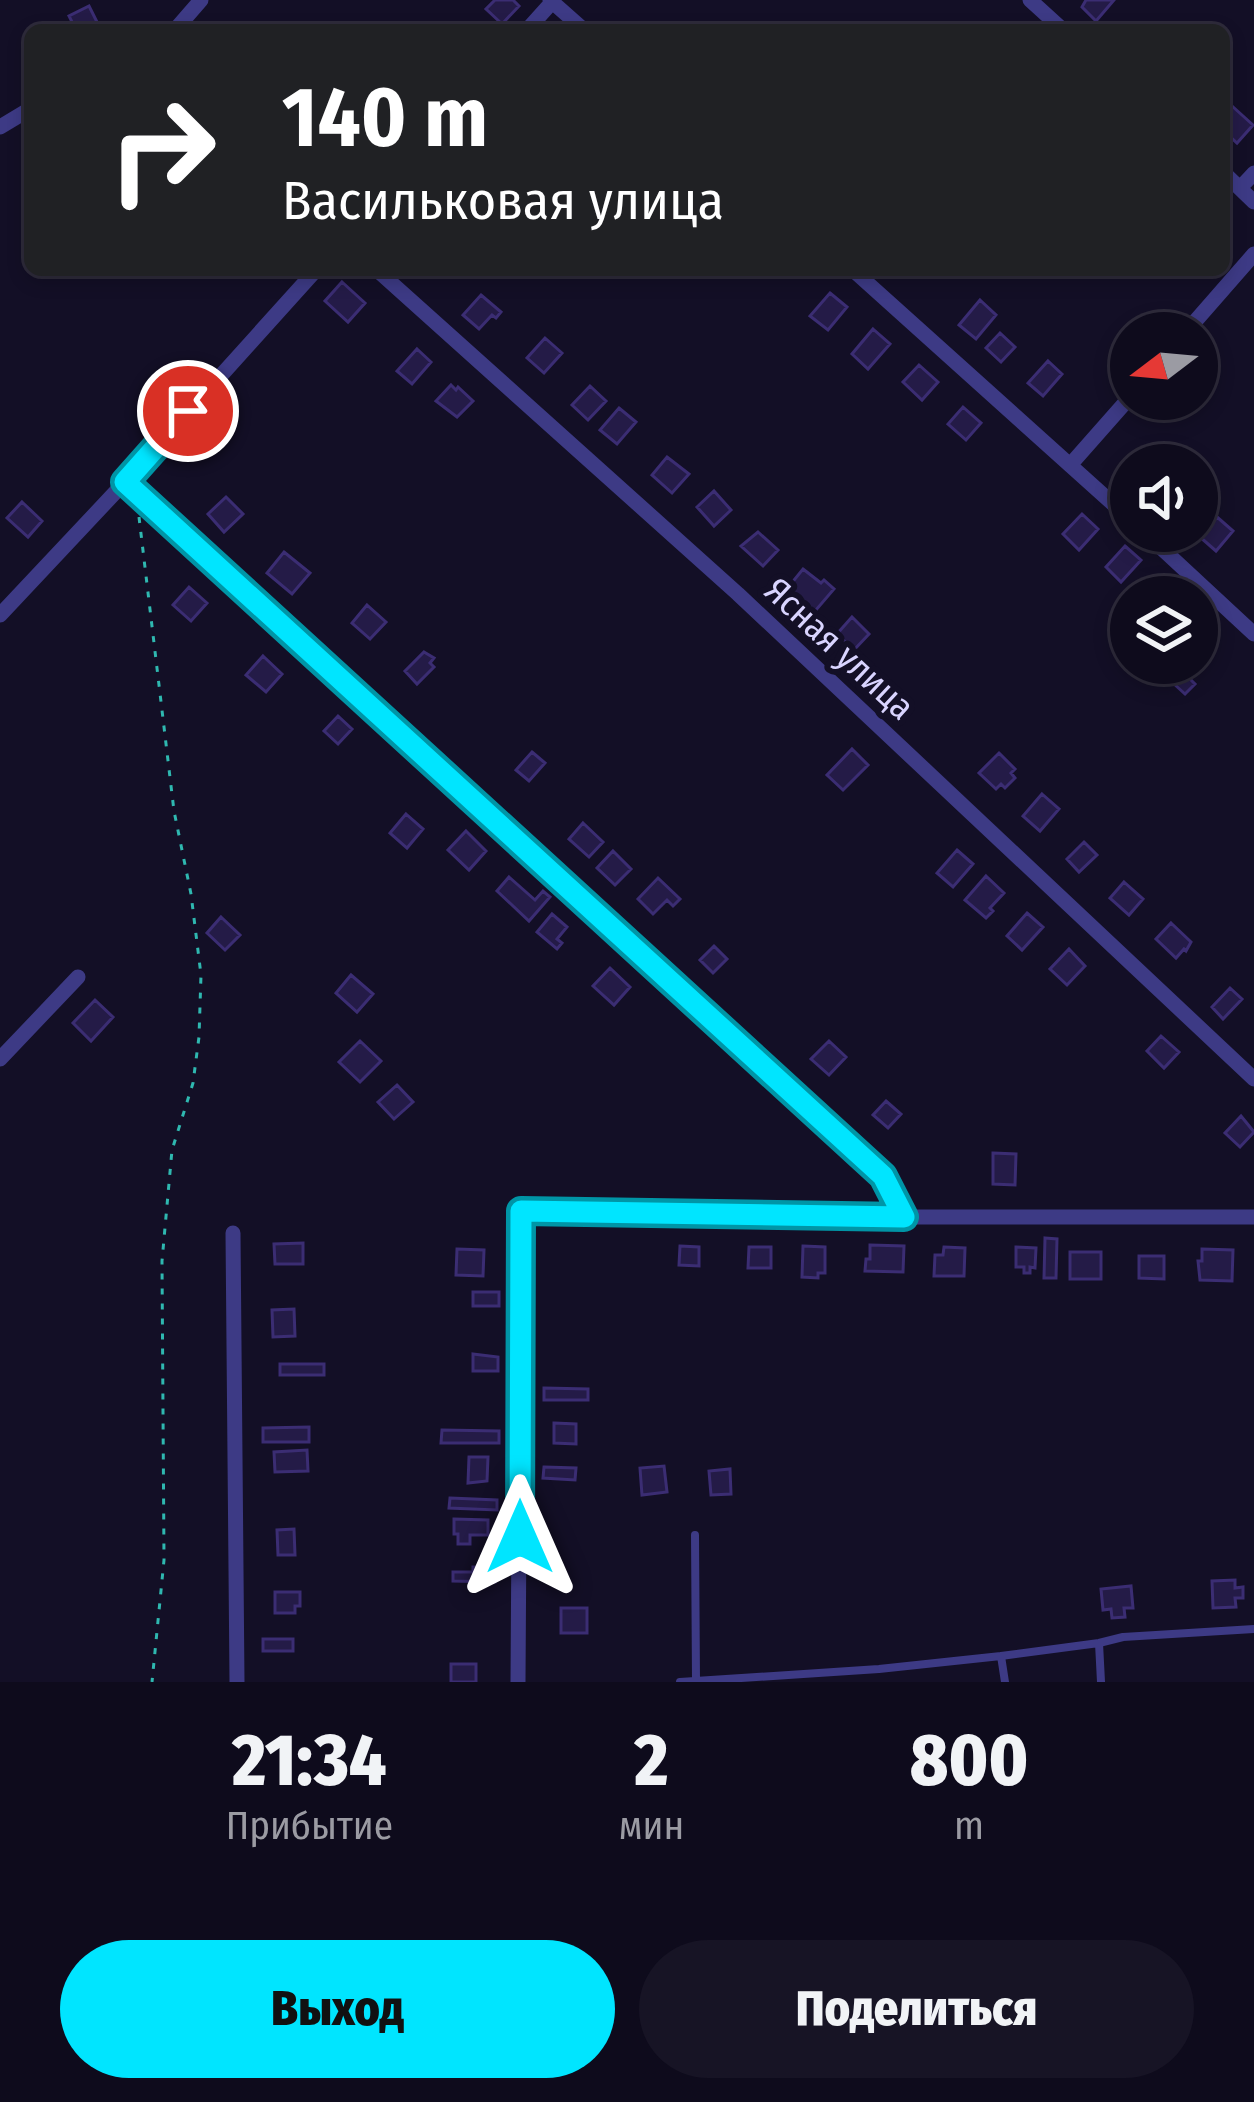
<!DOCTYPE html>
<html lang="ru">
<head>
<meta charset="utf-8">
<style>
	:root { --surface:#0e0b1c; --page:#171425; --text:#f1f3f6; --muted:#9b9ba3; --line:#2e2b3b; --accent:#00e5ff }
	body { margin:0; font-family:"Fira Sans Condensed",sans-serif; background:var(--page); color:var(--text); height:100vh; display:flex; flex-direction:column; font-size:45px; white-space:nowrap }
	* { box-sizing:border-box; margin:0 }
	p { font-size:39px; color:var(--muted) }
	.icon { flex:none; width:66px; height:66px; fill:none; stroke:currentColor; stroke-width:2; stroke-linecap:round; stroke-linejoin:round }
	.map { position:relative; height:1682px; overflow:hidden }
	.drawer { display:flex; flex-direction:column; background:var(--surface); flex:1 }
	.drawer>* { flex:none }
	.hud { position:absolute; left:24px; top:24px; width:1206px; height:252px; border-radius:18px; box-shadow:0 6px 18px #0003,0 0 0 3px var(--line); background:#202124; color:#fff; overflow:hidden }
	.needle { width:78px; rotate:254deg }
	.tools { position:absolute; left:1110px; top:312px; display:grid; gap:24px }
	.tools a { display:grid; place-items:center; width:108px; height:108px; border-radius:50%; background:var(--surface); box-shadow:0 6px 18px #0003,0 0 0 3px var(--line); font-size:60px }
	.pin { position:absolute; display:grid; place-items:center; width:102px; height:102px; color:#fff; margin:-51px; border:6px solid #fff; border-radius:50%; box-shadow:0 3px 12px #0007 }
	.me { position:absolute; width:132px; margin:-66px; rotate:0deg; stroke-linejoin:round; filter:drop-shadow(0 0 9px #0008) }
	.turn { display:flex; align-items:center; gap:42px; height:252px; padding:0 60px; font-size:54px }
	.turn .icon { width:156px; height:156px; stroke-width:2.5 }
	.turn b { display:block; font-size:84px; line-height:102px }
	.eta { display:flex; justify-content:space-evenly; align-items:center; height:204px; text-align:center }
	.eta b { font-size:72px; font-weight:800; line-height:84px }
	.button { display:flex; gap:24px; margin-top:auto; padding:24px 60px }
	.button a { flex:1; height:138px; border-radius:72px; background:var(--accent); color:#111; font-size:48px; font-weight:800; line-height:138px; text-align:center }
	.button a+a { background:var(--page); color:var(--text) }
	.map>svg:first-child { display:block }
	.building { fill:#241b47; stroke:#3b2d73; stroke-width:3 }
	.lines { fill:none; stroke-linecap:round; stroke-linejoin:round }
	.path { stroke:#2fb8b0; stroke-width:3; stroke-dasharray:6 9; stroke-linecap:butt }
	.service { stroke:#3d3a85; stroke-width:8 }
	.minor { stroke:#3d3a85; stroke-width:15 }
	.route-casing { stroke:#0095a6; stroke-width:30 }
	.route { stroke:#00e5ff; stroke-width:21 }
	.labels { text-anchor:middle; stroke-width:12; stroke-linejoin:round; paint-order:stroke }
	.street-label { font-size:36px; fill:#d9d4ff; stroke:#130f26 }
</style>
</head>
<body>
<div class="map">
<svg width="1254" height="1682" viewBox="0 0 1254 1682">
	<rect width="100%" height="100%" fill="#130f26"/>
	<path class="building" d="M495 0H513L519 6 502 24 486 9Z
		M1114 0 1096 21 1082 7 1086 0Z
		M89 6 101 30H76L69 16Z
		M1232 106 1253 125 1237 143 1224 131V115Z
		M342 282 365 303 348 322 325 301Z
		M830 293 847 307 828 330 810 316Z
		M481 295 501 312 496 318 492 315 479 329 463 315Z
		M980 300 996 315 976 339 959 325Z
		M873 329 890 344 868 369 852 354Z
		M1000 333 1015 347 1001 362 986 348Z
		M545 338 562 353 544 373 527 358Z
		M417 349 431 362 412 384 397 371Z
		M1048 361 1062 374 1043 396 1028 383Z
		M919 365 938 382 922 400 903 382Z
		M451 385 456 390 458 387 473 401 457 417 436 401Z
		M590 386 606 401 588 420 572 405Z
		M963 407 981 423 966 440 948 424Z
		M619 408 636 422 617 444 600 430Z
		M667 457 689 474 672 493 652 475Z
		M714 491 731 510 714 526 697 507Z
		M226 497 243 514 224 532 208 514Z
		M22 502 42 521 28 537 7 518Z
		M1082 514 1098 529 1079 550 1063 534Z
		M1217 517 1233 531 1216 551 1200 537Z
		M758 532 778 550 763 566 741 546Z
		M1125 546 1141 560 1121 582 1106 567Z
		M284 552 310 573 292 594 267 573Z
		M803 569 821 583 824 580 834 589 804 624 793 615 803 604 786 590Z
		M189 587 207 603 191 621 173 605Z
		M367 605 386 622 370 639 352 623Z
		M852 617 869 634 854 650 837 634Z
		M424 652 434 658 430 663 434 667 417 684 405 671Z
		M263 656 282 674 266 692 246 675Z
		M1171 663H1185L1196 673 1190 679 1195 684 1185 694 1162 673Z
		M338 716 352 729 338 744 324 731Z
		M852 749 868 765 843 790 827 775Z
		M532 752 545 763 529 781 516 770Z
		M999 753 1015 769 1011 773 1015 778 1005 788 1001 784 996 789 979 773Z
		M1042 794 1059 809 1040 831 1023 816Z
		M406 814 423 829 407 848 390 833Z
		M583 823 603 842 589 857 569 839Z
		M466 831 486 851 469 870 448 850Z
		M1084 842 1097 855 1079 872 1067 859Z
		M957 850 973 864 953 887 937 873Z
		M613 851 631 869 615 885 597 868Z
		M986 876 1004 893 990 908 993 911 986 918 965 900Z
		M509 877 535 900 543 891 550 897 529 921 497 891Z
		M658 878 680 899 673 906 667 900 653 914 638 899Z
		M1124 882 1143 899 1129 915 1110 898Z
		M1027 913 1043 927 1022 950 1007 936Z
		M552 914 567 927 557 939 562 943 557 949 537 932Z
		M221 917 240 935 225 950 207 933Z
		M1171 923 1191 942 1186 951 1184 949 1176 958 1156 939Z
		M714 946 727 959 713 973 700 960Z
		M1069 949 1085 966 1067 985 1050 969Z
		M610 968 630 987 614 1005 593 986Z
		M351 975 373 994 357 1012 336 993Z
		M1230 988 1242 999 1223 1019 1212 1007Z
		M95 1000 113 1017 91 1041 73 1023Z
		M1161 1036 1179 1052 1164 1068 1147 1051Z
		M360 1041 381 1061 360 1082 339 1062Z
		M829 1041 846 1057 829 1075 811 1059Z
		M397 1085 413 1102 394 1119 378 1102Z
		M886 1101 901 1114 888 1128 873 1115Z
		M1241 1116 1254 1132 1240 1147 1225 1133Z
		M993 1153 1016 1154 1015 1185 993 1184Z
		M1045 1238 1057 1239 1056 1278H1044Z
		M303 1243V1264H275L274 1244Z
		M870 1245 904 1246 903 1272 865 1271 866 1259H870Z
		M680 1246 699 1247V1266L679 1265Z
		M803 1246 825 1247V1273H818V1278L802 1277Z
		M749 1247H771V1268H748Z
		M944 1247 965 1248 964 1276H934L935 1255H943Z
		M1016 1247 1036 1248 1035 1268 1030 1267V1273H1024V1267H1016Z
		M457 1249 484 1250 483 1276 456 1275Z
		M1202 1249 1233 1250 1232 1281 1200 1280 1198 1261H1202Z
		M1070 1252H1101V1279H1070Z
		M1139 1256H1164V1279L1139 1278Z
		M473 1292H499V1306H473Z
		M294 1309 295 1336 273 1337 272 1310Z
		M473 1354 498 1357V1371H473Z
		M280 1364H324V1375H280Z
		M544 1388 588 1389V1400H544Z
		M554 1423 576 1424V1444L554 1443Z
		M309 1427V1442H263V1428Z
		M442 1430 499 1431V1443H441Z
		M307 1450 308 1471 275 1472 274 1452Z
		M469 1457H488L487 1481 468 1483Z
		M664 1466 667 1492 642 1495 640 1468Z
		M544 1467 576 1468 575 1480 543 1478Z
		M730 1469 731 1494 711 1495 709 1471Z
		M450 1498 497 1500V1510L449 1508Z
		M454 1519 488 1520V1535H470V1544H458V1534H454Z
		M294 1529 295 1555H278L277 1530Z
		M473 1567 496 1568 495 1582 453 1581V1572H473Z
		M1235 1580V1588L1243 1587V1598H1235L1236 1607 1213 1608 1212 1581Z
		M1131 1586 1133 1608H1124L1125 1617 1112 1618 1111 1609 1103 1610 1101 1589Z
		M275 1592H300V1606H295V1613H275Z
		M561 1608H587V1633H561Z
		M263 1639H293V1651H263Z
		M451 1664H476V1682H451Z"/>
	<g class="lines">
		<path class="path" d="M139 517 174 811 191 894 201 975 199 1037 193 1083 172 1150 162 1261 164 1560 152 1682"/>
		<path class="service" d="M695 1535 696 1681
			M1099 1643 1101 1682
			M1001 1656 1005 1682
			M680 1682 879 1669 1001 1656 1099 1643 1123 1637 1254 1629"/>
		<path class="minor" d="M550 0 584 30
			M1030 0 1063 30
			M175 30 201 0
			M527 30 554 0
			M0 127 30 109
			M1224 173 1254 202
			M1240 188 1254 173
			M377 270 738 594 1254 1079
			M853 270 1131 520
			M1185 333 1254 254
			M1071 464 1131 396
			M125 482 883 1176 904 1217
			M1143 531 1254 634
			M0 615 125 482 316 270
			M0 1059 78 977
			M233 1233 237 1682
			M518 1682 521 1211 904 1217H1254"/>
	</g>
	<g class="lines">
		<defs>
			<path id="route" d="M188 411 125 482 883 1176 904 1217 521 1211 520 1537"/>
		</defs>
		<use href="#route" class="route-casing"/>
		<use href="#route" class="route"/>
	</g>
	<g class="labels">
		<g class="street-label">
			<text transform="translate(840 648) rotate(43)" y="13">Ясная улица</text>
		</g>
	</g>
</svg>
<div class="tools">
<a><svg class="needle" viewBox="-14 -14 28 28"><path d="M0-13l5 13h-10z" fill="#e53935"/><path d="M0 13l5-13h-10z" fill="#9b9ba3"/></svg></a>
<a><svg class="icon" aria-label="sound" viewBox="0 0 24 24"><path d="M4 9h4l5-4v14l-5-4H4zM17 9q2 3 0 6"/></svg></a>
<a><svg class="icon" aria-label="layers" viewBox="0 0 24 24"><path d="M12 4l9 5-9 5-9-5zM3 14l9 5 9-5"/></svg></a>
</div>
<div class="pin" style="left:188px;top:411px;background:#d93025"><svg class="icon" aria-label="arrive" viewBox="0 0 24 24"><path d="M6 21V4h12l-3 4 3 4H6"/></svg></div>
<svg class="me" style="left:520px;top:1537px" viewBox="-20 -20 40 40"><path d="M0-17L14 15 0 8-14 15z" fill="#00e5ff" stroke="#fff" stroke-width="4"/></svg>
<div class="hud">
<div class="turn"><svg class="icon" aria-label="right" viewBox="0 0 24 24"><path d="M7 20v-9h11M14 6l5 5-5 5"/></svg><div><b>140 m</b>Васильковая улица</div></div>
</div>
</div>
<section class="drawer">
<div class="eta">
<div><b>21:34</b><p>Прибытие</p></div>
<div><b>2</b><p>мин</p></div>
<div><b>800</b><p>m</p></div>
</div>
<div class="button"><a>Выход</a><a>Поделиться</a></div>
</section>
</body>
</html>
